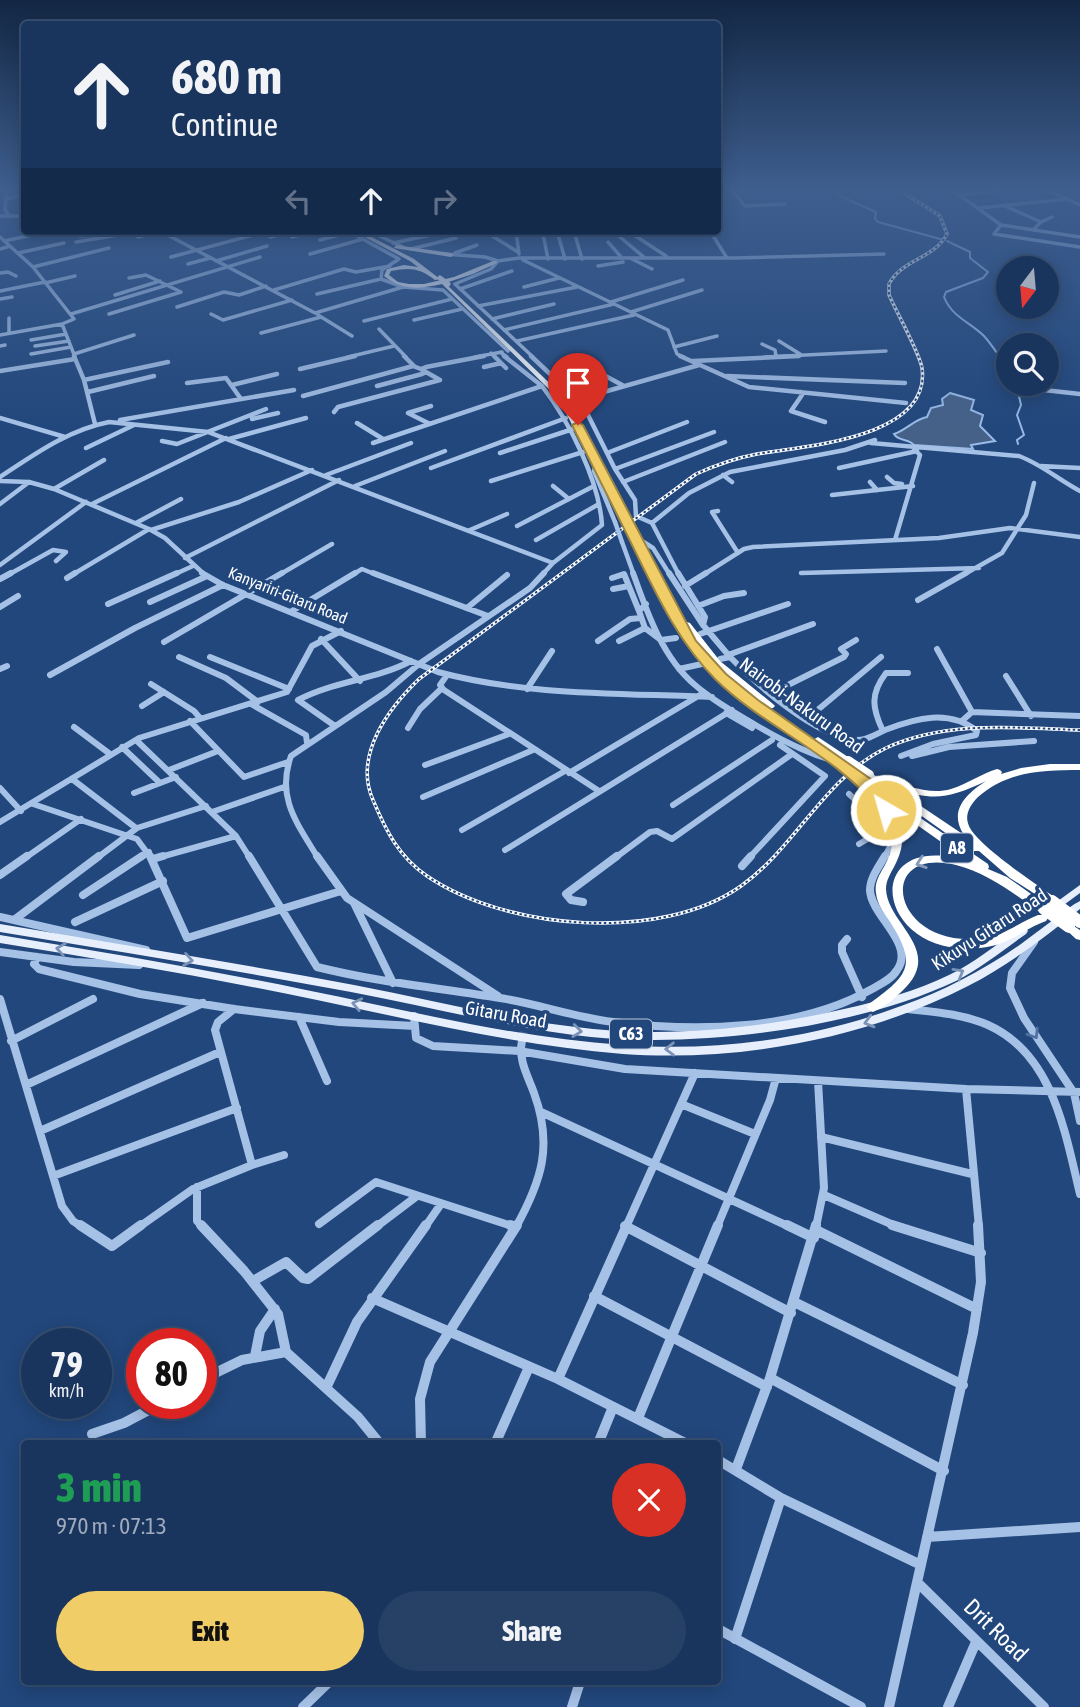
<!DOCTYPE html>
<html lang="en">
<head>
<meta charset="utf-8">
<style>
	:root { --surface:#1a355d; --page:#274066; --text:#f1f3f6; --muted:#9fabbc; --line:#385072; --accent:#f1cd68 }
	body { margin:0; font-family:"Asap Condensed",sans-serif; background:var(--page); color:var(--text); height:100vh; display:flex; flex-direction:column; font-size:26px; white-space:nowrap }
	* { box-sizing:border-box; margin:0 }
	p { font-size:23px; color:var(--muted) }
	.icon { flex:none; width:38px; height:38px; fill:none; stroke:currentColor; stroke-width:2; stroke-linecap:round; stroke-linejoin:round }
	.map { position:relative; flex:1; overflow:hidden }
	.drawer { position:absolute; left:21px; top:1440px; width:700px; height:245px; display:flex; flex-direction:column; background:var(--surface); border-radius:7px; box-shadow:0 4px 18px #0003,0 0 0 2px var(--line) }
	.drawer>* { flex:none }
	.hud { position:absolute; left:21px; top:21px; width:700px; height:214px; border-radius:7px; box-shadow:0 4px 18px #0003,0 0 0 2px var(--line); background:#1a355d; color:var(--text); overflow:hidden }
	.needle { width:46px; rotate:196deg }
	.tools { position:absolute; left:996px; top:256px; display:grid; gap:14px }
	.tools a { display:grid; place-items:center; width:63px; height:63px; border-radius:50%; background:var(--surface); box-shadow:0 4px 18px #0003,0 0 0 2px var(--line); font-size:35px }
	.speed { position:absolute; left:21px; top:1328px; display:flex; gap:14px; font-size:35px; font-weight:700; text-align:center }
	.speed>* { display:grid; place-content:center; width:91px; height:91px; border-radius:50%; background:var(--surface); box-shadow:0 4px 18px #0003,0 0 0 2px var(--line); line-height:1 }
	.speed small { font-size:18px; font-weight:400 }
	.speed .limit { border:10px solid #d22; background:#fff; color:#111 }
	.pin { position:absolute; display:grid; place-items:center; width:60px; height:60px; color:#fff; margin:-72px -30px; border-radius:50% 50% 50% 0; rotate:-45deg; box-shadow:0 0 7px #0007 }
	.pin .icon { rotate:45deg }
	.me { position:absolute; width:77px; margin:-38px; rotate:322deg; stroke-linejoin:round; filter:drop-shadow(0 0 5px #0008) }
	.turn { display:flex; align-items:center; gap:24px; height:147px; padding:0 35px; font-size:32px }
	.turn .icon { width:91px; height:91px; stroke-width:2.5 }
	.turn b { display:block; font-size:49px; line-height:60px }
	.lanes { display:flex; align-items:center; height:66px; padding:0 35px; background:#0003; justify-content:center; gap:35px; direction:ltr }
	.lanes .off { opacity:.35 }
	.round { display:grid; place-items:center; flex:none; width:74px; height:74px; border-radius:37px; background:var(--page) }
	.summary { display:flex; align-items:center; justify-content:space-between; height:119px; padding:0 35px }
	h1 { font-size:42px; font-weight:800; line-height:52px; color:#1e9e55 }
	.cta { display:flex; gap:14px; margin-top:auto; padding:14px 35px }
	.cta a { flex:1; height:80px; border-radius:42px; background:var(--accent); color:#111; font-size:28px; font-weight:800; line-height:80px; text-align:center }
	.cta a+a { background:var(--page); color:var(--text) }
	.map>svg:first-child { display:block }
	.water { fill:#456188; stroke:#9abbe7; stroke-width:2 }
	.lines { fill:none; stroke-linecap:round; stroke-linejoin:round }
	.stream { stroke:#9abbe7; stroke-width:2 }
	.minor-tunnel { stroke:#436390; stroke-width:8; stroke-dasharray:8 4.5; stroke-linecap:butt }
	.minor-far4 { stroke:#a6c1e6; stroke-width:3.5 }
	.minor-far3 { stroke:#a6c1e6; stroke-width:4.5 }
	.minor-far2 { stroke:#a6c1e6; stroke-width:6 }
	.minor-far1 { stroke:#a6c1e6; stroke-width:8 }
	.minor { stroke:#a6c1e6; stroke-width:10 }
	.major { fill:#e7effd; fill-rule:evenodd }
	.highway { fill:#fff; fill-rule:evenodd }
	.rail-casing { stroke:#fff; stroke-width:3.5 }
	.rail { stroke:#22477c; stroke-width:2; stroke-dasharray:2.5; stroke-linecap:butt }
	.minor-bridge { stroke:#a6c1e6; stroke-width:4.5 }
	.highway-bridge-far3 { stroke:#fff; stroke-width:5 }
	.highway-bridge-far2 { stroke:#fff; stroke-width:7 }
	.highway-bridge-far1 { stroke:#fff; stroke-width:10 }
	.highway-bridge { stroke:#fff; stroke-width:12 }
	.oneway { stroke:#859ab7 }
	.oneway2 { stroke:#7b93b6 }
	.oneway3 { stroke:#5072a1 }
	.route { fill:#f1cd68; stroke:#9d8544; stroke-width:2 }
	.labels { text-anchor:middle; stroke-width:7; stroke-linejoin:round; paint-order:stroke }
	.far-street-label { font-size:16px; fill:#fff; stroke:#22477c }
	.shield { fill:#22477c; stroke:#bdc8d8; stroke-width:2 }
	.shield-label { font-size:18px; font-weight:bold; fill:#fff }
	.street-label { font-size:19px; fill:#fff; stroke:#22477c }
	.near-street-label { font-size:23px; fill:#fff; stroke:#22477c }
</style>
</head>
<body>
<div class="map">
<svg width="1080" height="1707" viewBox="0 0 1080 1707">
	<rect width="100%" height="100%" fill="#22477c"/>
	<path class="water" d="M950 393 974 400 971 410 983 415 980 426 995 441 971 445 973 449 914 445C908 438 899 442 894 434 906 430 915 419 927 417L931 408 943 405 942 399Z"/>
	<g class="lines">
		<path class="stream" d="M832 189 842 197 876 212 875 219 878 222 944 240
			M947 241 970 252V258L988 272 983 278 946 292 944 297C952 317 970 322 984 336 993 346 1000 358 1008 368
			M1016 383 1021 405 1017 415 1024 435 1017 440 1018 444"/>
		<path class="minor-tunnel" d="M522 1040 528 1014"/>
		<path class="minor-far4" d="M7 189 5 210 9 216
			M731 189 745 206 785 204
			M951 189 1001 225 1080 237
			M1045 189 1080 205
			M960 195 1008 189
			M6 199 24 195
			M1005 206 1041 222 1033 230
			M980 208 1066 199
			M0 216H24
			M1041 222 1052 217
			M1001 225 994 234 1080 247
			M160 231 315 313 403 287
			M348 231 399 259 382 270 381 279 403 287 443 290 508 351
			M369 231 403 247
			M484 231 518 252
			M516 231 519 254
			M557 231 565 259
			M628 231 666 256
			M674 231 712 234 727 258
			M614 232 645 258
			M203 233 211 231
			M543 234 548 259
			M168 235 183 231
			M268 235 271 237 292 231
			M575 235 582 259
			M80 236 109 234
			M0 237 33 267 74 319 62 324 75 357
			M138 237 161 231
			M292 237 316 231
			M320 240 351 232
			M4 241 51 231
			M76 242 142 231
			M608 242 622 258
			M393 243 445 232
			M0 249 10 246
			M411 249 456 238
			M18 253 64 243
			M455 253 477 245
			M310 254 363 239
			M445 254 485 257 498 261
			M171 257 268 231
			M632 259 652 269
			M523 260 668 330 677 354 684 357
			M216 261 267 246
			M188 264 210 258
			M598 266 623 262
			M33 267 109 248
			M0 273 8 272 16 276
			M45 283 75 276
			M524 287 559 278
			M460 289 512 271
			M274 290 344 269 356 272 390 266
			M0 291 45 282
			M317 294 381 279
			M115 295 160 281
			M0 299 12 297
			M611 302 683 280
			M478 306 577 287
			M177 307 224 292 239 295 266 286
			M631 312 702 290
			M71 314 260 257
			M109 314 181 292 146 275 129 278
			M211 314 223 320 292 300
			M318 315 352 336
			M9 318V333
			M492 319 554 304
			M414 320 462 309
			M364 321 452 299
			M379 329 406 357
			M504 330 614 304
			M261 333 321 317
			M0 335 62 324
			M31 340 66 334
			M517 341 634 315
			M779 341 800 354
			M762 344 775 350 776 356
			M0 346 5 345
			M35 346 69 341
			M674 347 717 336
			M500 352 507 357
			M491 353 495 357
			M31 354 71 347
			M74 354 134 335
			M348 357 394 346
			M475 357 502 352
			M533 357 455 284 491 269 498 261 519 258H735L884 254
			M765 357 886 351"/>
		<path class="minor-far3" d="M74 356 84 380 95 424
			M404 356 414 366
			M494 356 506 368
			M531 356 583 405 615 469 635 500 636 516 652 523 679 575
			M680 356 749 387 906 403
			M693 361 799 356
			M484 367 501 363
			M300 369 355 356
			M0 371 75 359
			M727 376 905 383
			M559 379 598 372 624 386
			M84 380 168 362
			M187 383 226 378 241 399
			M232 385 277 374
			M377 386 422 374 426 372 421 369 426 367 484 356
			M542 386C569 421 599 480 602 525L553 563 542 575
			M1044 390 1080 394
			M88 392 154 376
			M801 392 802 395 791 411 825 422
			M303 396 413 366 421 369
			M579 399 699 365
			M334 412 338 407 440 380 426 372
			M0 418 65 437
			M252 419 278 413
			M120 420 294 390
			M357 423 383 439
			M430 424 408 413 431 406
			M229 439 306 418
			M162 441 177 444 266 409
			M373 443 542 386 504 356
			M871 443 1019 456C1041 464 1059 480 1080 491
			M86 448 134 425
			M500 453 573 429
			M607 453 687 422
			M596 464 594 471 615 522
			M1041 466 1080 468
			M431 468 566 418
			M839 468 917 451
			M615 469 714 432
			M326 475 411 443
			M723 475 732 482
			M0 477C35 454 68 430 109 422L208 432 553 563
			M887 477 894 483 902 484
			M0 481 29 482 54 489 149 529 165 538 205 575
			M491 481 583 452
			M623 482 725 442
			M870 482 877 490
			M355 486 445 451
			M553 486 569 499
			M54 489 104 460
			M832 495 913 486
			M0 504 29 482
			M92 504 226 438
			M718 511 712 512 738 553
			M136 523 181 499
			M652 523 689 493 730 472 845 450 875 440
			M517 526 592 487
			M151 530 239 502 312 470
			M470 530 507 514
			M536 540 599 504
			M895 540 920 455 914 449
			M642 541 653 548 670 575
			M622 542 634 575
			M185 558 339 480
			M0 565 86 502
			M801 573 979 568
			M8 575 53 550 66 552 56 561
			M72 575 149 529
			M173 575 193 566
			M279 575 332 544
			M352 575 362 569 377 575
			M622 575H624
			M703 575 744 549 753 547 939 538 1010 528 1080 537
			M963 575 1002 553 1026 515 1034 483"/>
		<path class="minor-far2" d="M202 573 223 585 438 672C527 696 621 693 712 697
			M373 573 488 616
			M633 573C647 612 662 657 695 685 711 699 730 710 749 721 775 737 801 751 831 760
			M669 573 703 625
			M678 573 705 617 703 625 730 657 720 659
			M67 578 75 573
			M612 578 624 574 639 611
			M0 579 11 573
			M685 586 706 573
			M613 589 629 586
			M918 600 966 573
			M150 602 207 576
			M108 604 177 573
			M646 604 639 611 645 628 661 640 676 638
			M698 606 724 596 744 593
			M0 607 18 596
			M467 608 507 575
			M292 611 355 573
			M700 634 788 604
			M321 639 360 681
			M598 641 630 619 641 618
			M619 641 645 628
			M164 642 282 573
			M937 649 972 712
			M728 655 813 624
			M179 657 226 678 258 702
			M210 657 289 689
			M730 657C758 686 814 735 855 740 866 741 876 734 885 730 916 718 949 709 977 731L976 735 933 744 901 756
			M0 669 7 666
			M679 669 702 664
			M50 675 135 628 223 585
			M447 675 440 685 444 690 599 791
			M1006 676 1031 716
			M151 684 194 711 200 718
			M527 689 552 651
			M772 693 844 657 846 654 841 649 856 640
			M251 704 306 735 307 743
			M142 706 164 692
			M726 713 752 728
			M808 718 881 657
			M963 720 972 712 1080 716
			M190 721 244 777 288 762
			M335 726 298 700C334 681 375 680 411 661
			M74 727 110 754
			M408 728 420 709 442 688
			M883 731C872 708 870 694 886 673H908
			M136 740 236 836 250 858
			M122 747 160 783
			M912 756 949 747 1034 741
			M425 765 509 734
			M169 770 218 751
			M569 773 700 695
			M72 779 136 828
			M0 788 21 811
			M134 793 176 777
			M849 794 886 828 892 843 884 858
			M423 797 533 750
			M33 804 137 839 151 858
			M673 805 772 740
			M212 812 284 787
			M0 822 139 738 287 692 312 646 341 631
			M462 830 565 771
			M859 844 886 828
			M505 850 732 710
			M25 858 81 819
			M97 858 137 828 206 806
			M140 858 149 852
			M157 858 236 836
			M318 858C297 823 276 798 291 756L386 692 419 664 530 588 544 573
			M615 858 650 832 657 831 672 839 792 754
			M749 858 825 776 780 745"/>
		<path class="minor-far1" d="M150 856 187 938 341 891
			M249 856 317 967C377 982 438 988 500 998 538 1004 574 1017 613 1022 696 1032 798 1031 872 989 881 984 892 979 897 970 916 944 871 916 870 890 870 878 879 866 885 856
			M317 856 347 898 498 996
			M153 859 163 856
			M742 866 751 856
			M0 875 27 856
			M83 895 142 856
			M583 902 571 900 566 894 617 856
			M354 903 393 983
			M0 917 146 950
			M14 920 99 856
			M75 922 163 881
			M847 939 842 945V952L862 997
			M1034 942 1012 973 1010 988 1024 1018 1074 1093 1080 1121
			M0 952 74 962 139 965
			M37 957 34 964 39 969 140 994 234 1009 339 1022 415 1026
			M0 999 62 1206 73 1221 82 1227
			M908 1009C935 1012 963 1014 988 1025 1053 1054 1065 1132 1080 1194
			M414 1016 416 1038 433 1046 519 1051 625 1069 966 1089 1080 1092
			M299 1017 327 1081
			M11 1041 93 999
			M26 1085 203 1003
			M966 1089 979 1227
			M681 1104 755 1134
			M541 1112 790 1227
			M40 1131 220 1052
			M821 1137 972 1174
			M252 1165 284 1155
			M53 1176 237 1108
			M197 1187V1221L203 1227
			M824 1195 898 1227
			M319 1224 376 1182 515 1227
			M139 1227 193 1189 252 1165 215 1030 218 1022 234 1009
			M376 1227 417 1196
			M425 1227 441 1204
			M516 1227C542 1180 553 1145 534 1093 528 1076 518 1060 522 1041
			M626 1227 695 1073
			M717 1227 770 1100 776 1078
			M816 1227 824 1188 818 1081"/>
		<path class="minor" d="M80 1225 112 1246 141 1225
			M201 1225 244 1271 278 1314 286 1352 358 1417 380 1444
			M510 1225 515 1227
			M787 1225 814 1238
			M892 1225 981 1253
			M625 1226 791 1313
			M816 1230 977 1309
			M253 1281 286 1262 303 1278 308 1279 378 1225
			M594 1296 767 1387
			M372 1298 558 1379 687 1444
			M794 1302 963 1385
			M255 1356 260 1331 275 1309
			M770 1378 944 1471
			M558 1379 627 1225
			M201 1380 242 1360 286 1352
			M326 1388 357 1322 426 1225
			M638 1418 718 1225
			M92 1434 124 1423 160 1404
			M421 1444 420 1399 430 1362 517 1225
			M495 1444 529 1367
			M598 1444 613 1407
			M718 1460 781 1498 921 1565
			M736 1469 770 1378 816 1225
			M927 1537 1080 1527
			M918 1583 1044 1707
			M718 1629 861 1707
			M735 1639 781 1498
			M303 1707 329 1682
			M572 1707 580 1682
			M889 1707 973 1333 981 1282 978 1225
			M948 1707 976 1642"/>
		<path class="major" d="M1080 885V893L1057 910H1051L1049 908 1051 906Z
			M1080 901V909C1045 937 1009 965 968 986 864 1039 740 1062 623 1054 520 1046 418 1021 317 1000 212 978 106 960 0 943V935C102 952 204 969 306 990 411 1011 516 1038 623 1045 716 1052 813 1039 901 1006 944 991 984 970 1021 944 1033 935 1045 926 1057 917 1065 911 1072 905 1080 901Z
			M0 924C118 944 236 963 354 985 433 1000 512 1021 593 1029 676 1037 763 1028 844 1009 880 1001 916 991 949 975 974 963 997 944 1020 928H1026L1028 931 1026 934C1003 950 981 968 956 981 857 1028 700 1048 591 1037 510 1028 431 1007 351 992 234 970 117 951 0 932Z"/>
		<path class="highway" d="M353 231H360L414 259 440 279 435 280C420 268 410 267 391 271L389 275 398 282 409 284H424L454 277 493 261H497V263L473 274 445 283 564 397 626 515 625 517 618 515 559 399 442 284C419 289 403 291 384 276L387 269 404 265 418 267 410 261Z
			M396 245 451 253 454 255 451 257 394 248Z
			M631 535H637L638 537 683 625 687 622 690 623 720 661 773 704 775 706 773 708H767L716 667 763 707 844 764 846 766 844 768H838C784 731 724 696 685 642 662 610 647 572 630 537ZM683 625 684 627 712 663 692 639Z
			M818 737 851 759 853 761 851 763H845L815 742 813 740Z
			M1050 764H1080V770C1043 770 1007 771 978 797 970 805 964 815 969 826 977 845 1037 885 1056 898L1057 901 1056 904 1052 905 1010 878 979 851H971L864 775 869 772 886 782 890 781C909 786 930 795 951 789 967 784 981 774 997 769L1000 770 1002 772 1001 774 1021 768ZM986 781C966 794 948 811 964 835L897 790C936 801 950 798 986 781Z
			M869 783 988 864 989 867 988 869 1007 877 1048 906 1049 909 1048 912H1040C1014 894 988 873 956 865 876 846 890 943 974 939 1004 938 1013 925 1038 915H1046L1048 918 1046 921C1024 929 1013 942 987 947 875 965 855 827 968 861L889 805C903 825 907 842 895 865 891 873 886 880 886 889 887 923 941 948 907 986 898 996 885 1007 873 1012L869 1010 867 1007 869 1004C908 976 918 965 890 922 884 913 877 904 876 893 874 881 881 873 886 863 903 830 882 812 864 786Z
			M1069 923 1080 930V940L1076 939 1063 927 1065 924Z"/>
		<defs>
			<path id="rail" d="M898 189 940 216 947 234C934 259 902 259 889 284V295C896 311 920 354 922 368 932 439 802 446 757 454 736 458 716 465 696 474L419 679C389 708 353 755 373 800 386 831 399 857 427 876 506 930 661 943 741 886 796 847 824 778 886 748 946 720 1017 728 1080 730"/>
		</defs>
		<use href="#rail" class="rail-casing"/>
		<use href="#rail" class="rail"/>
		<path class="minor-bridge" d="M615 522 622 542"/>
		<path class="highway-bridge-far3" d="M440 278 448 284"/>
		<path class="highway-bridge-far2" d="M622 515 634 537"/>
		<path class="highway-bridge-far1" d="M848 761 869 775
			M841 766 861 780"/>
		<path class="highway-bridge" d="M1052 901 1080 922
			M1044 909 1069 927"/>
	</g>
	<defs><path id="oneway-chevron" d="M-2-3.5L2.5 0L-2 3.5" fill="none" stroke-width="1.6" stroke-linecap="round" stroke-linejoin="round" transform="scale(1.75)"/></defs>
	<use class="oneway" href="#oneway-chevron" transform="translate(921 863) rotate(161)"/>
	<g class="oneway2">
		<use href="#oneway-chevron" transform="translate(61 949) rotate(-170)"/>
		<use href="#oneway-chevron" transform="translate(188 960) rotate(10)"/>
		<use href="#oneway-chevron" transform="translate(959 973) rotate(-30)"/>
		<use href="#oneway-chevron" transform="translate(357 1004) rotate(-168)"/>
		<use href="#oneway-chevron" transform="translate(869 1022) rotate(164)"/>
		<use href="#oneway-chevron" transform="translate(577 1031) rotate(7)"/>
		<use href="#oneway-chevron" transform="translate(670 1049) rotate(179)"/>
	</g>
	<use class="oneway3" href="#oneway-chevron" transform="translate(1034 1034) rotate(58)"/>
	<linearGradient id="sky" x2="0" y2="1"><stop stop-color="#132744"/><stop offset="0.44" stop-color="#3e5e8e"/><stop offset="1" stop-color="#3e5e8e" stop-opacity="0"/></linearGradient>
	<rect width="1080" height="428" fill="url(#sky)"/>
	<path class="route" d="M578 422 583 425 696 641 726 674 758 700 875 782 894 810 891 813H881C840 756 766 729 716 680 679 643 657 596 634 549 614 508 593 467 572 425Z"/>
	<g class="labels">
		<g class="far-street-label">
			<text transform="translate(288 595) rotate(22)" y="6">Kanyariri-Gitaru Road</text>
		</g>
		<g class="shield">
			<rect x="941" y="833.5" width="32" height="29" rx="5"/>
			<rect x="610" y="1019.5" width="42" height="29" rx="5"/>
		</g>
		<g class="shield-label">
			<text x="957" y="854">A8</text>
			<text x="631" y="1040">C63</text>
		</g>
		<g class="street-label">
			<text transform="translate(802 705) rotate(36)" y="7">Nairobi-Nakuru Road</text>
			<text transform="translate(989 929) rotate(-33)" y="7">Kikuyu Gitaru Road</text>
			<text transform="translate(506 1014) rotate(10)" y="7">Gitaru Road</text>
		</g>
		<g class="near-street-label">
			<text transform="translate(996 1630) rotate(44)" y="8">Drit Road</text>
		</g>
	</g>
</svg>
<div class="tools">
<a><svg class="needle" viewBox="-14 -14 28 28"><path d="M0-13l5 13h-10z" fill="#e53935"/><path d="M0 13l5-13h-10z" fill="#9fabbc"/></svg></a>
<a><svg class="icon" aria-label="search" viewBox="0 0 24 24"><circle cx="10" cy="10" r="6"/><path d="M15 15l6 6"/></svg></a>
</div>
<div class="speed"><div>79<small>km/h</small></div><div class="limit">80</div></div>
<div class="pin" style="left:578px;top:425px;background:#d93025"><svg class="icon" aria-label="arrive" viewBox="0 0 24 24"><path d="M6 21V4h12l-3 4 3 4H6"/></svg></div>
<svg class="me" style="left:886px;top:810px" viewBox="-20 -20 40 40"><circle r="17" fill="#f1cd68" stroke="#fff" stroke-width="3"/><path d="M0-11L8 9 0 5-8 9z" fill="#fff"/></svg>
<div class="hud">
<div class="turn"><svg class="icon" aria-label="ahead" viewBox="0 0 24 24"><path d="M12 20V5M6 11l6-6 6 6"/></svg><div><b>680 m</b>Continue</div></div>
<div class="lanes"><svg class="icon off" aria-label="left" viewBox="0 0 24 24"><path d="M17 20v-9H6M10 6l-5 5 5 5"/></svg><svg class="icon" aria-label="ahead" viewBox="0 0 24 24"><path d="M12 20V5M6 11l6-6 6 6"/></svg><svg class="icon off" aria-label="right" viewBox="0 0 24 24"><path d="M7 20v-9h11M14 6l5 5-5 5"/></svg></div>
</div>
<section class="drawer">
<div class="summary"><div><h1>3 min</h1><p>970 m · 07:13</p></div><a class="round" style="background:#d93025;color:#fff"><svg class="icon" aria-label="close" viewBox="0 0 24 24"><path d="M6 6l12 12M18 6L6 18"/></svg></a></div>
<div class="cta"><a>Exit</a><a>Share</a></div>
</section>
</div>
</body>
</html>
